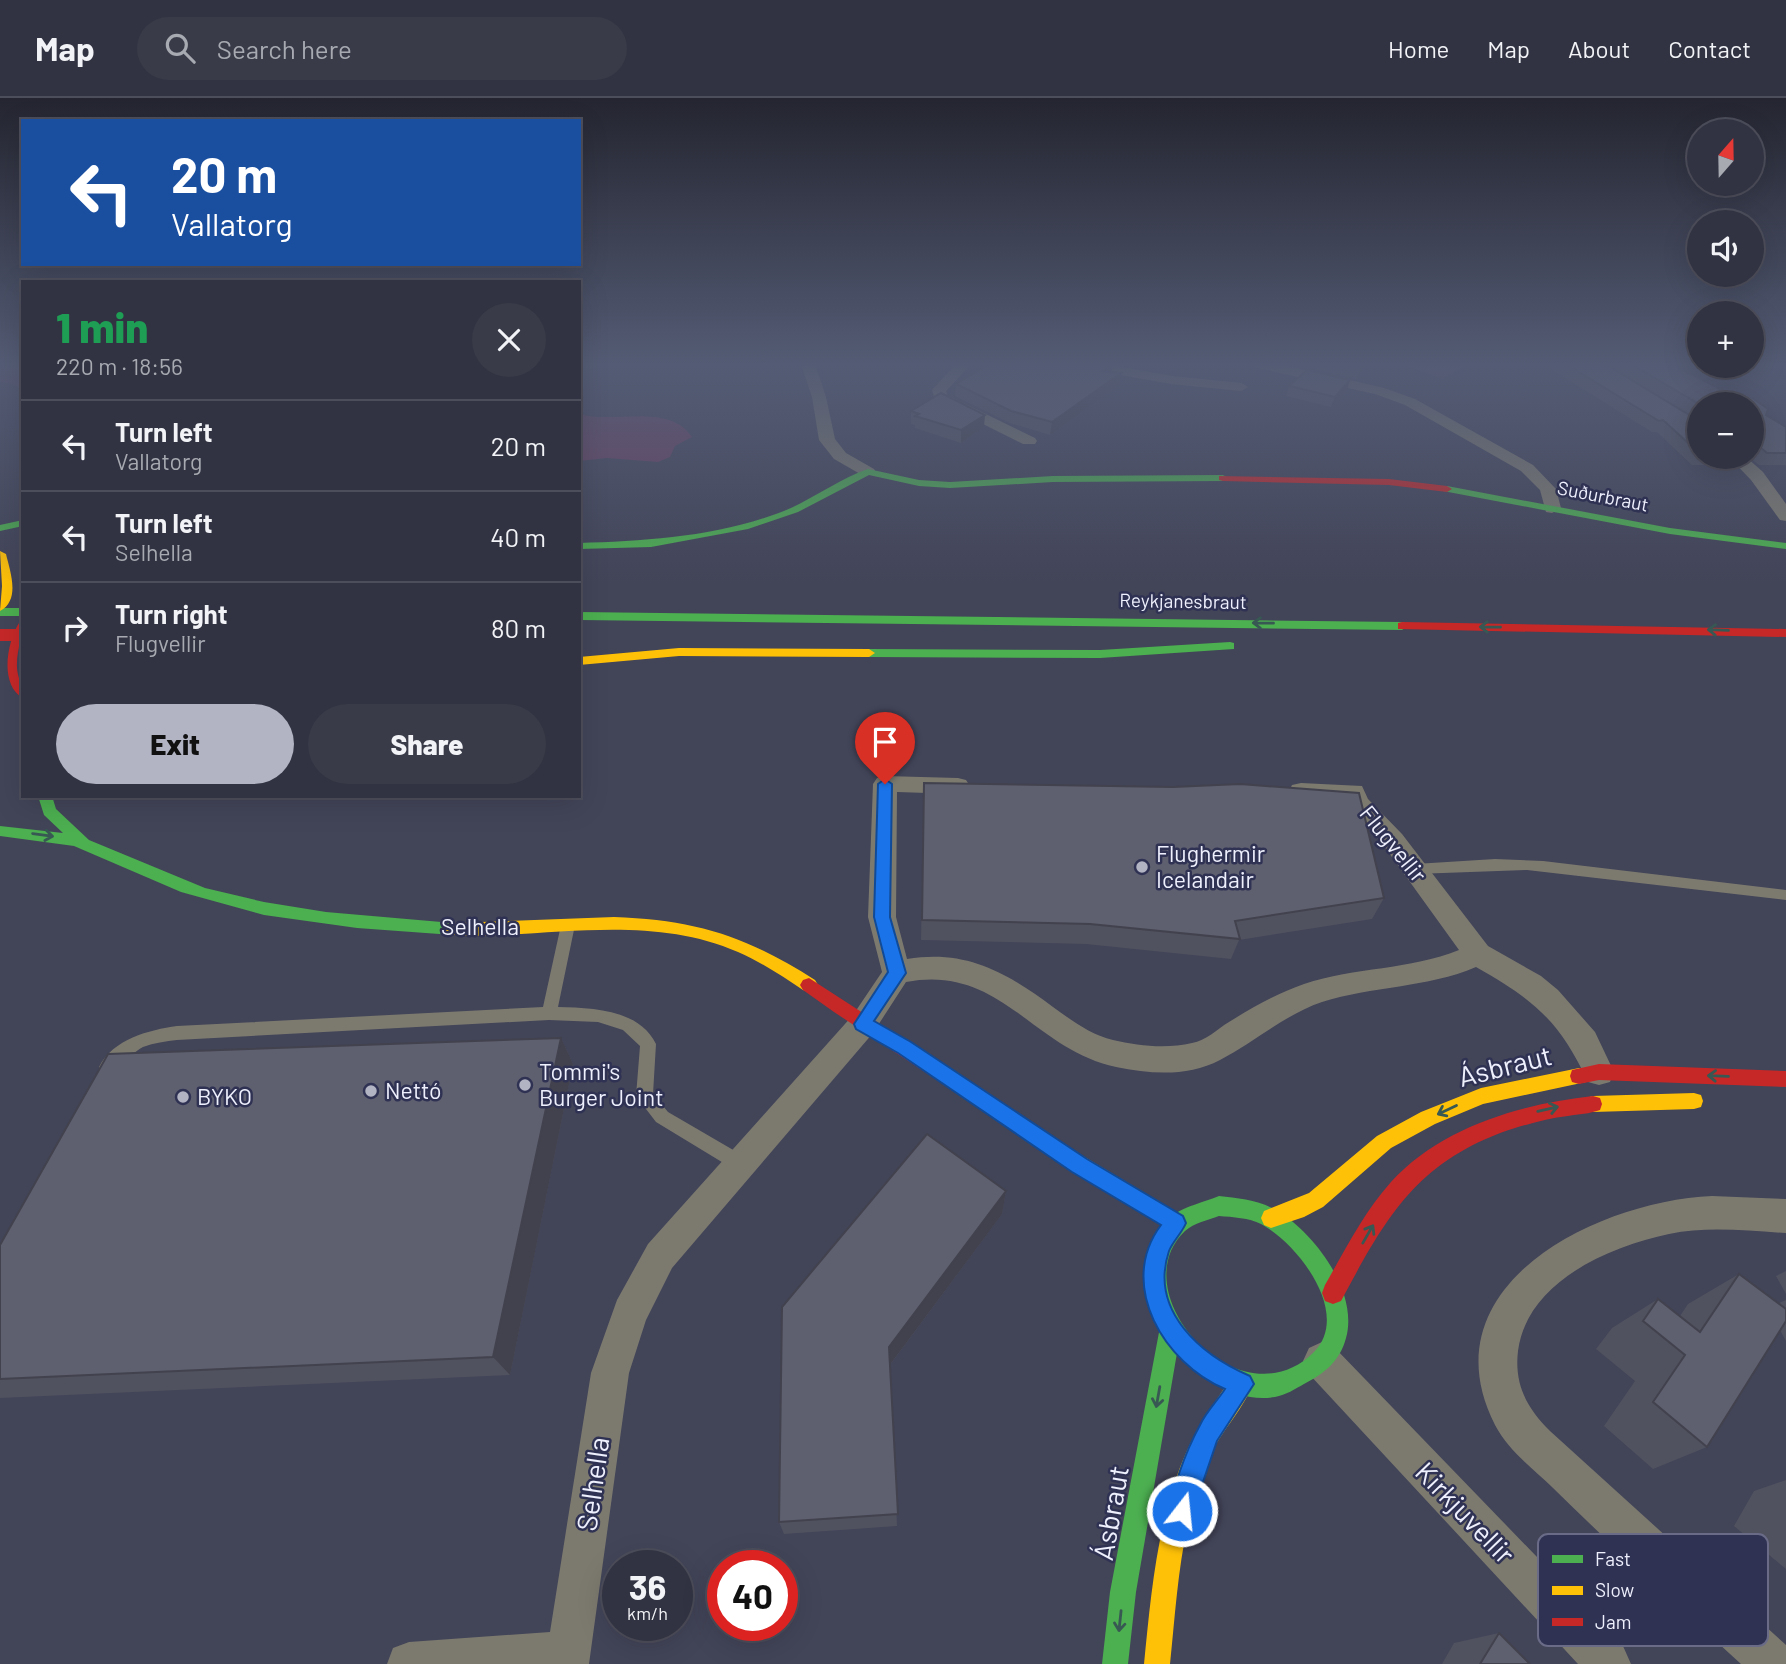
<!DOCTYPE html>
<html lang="en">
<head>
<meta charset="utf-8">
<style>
	:root { --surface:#323342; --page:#3a3b49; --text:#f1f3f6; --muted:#a8aab2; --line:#4d4e5b; --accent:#b2b4c3 }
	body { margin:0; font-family:Barlow,sans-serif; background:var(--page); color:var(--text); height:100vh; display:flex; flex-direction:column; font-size:26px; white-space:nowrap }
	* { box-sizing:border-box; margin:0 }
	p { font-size:23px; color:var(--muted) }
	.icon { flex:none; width:38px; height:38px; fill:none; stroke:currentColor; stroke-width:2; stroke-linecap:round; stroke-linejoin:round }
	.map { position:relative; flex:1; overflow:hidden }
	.sheet { position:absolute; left:21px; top:182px; width:560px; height:518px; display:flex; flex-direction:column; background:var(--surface); border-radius:0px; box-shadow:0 7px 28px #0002,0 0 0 2px var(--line) }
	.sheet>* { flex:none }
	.guide { position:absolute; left:21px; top:21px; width:560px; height:147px; border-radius:0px; box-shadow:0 7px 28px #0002,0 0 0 2px var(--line); background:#1a4fa0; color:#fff; overflow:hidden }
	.needle { width:46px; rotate:20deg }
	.fabs { position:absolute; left:1687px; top:21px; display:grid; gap:14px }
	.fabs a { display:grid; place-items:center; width:77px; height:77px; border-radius:50%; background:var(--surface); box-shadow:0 7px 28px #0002,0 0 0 2px var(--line); font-size:35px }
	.speed { position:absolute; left:602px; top:1452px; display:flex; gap:14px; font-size:35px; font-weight:700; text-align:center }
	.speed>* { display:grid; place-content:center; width:91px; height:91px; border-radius:50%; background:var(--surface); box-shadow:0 7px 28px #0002,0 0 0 2px var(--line); line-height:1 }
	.speed small { font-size:18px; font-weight:400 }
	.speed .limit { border:10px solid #d22; background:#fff; color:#111 }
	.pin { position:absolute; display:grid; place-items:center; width:60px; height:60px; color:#fff; margin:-72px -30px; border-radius:50% 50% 50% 0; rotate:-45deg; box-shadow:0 0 7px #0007 }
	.pin .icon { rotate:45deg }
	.me { position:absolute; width:77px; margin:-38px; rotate:16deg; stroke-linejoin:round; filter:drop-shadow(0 0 5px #0008) }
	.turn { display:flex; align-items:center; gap:24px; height:147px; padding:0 35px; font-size:32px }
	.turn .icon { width:91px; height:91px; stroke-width:2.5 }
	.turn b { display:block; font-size:49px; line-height:60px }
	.round { display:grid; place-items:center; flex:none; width:74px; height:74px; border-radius:37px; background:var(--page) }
	.head { display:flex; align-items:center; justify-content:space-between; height:119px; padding:0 35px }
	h1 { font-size:42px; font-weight:800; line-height:52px; color:#1e9e55 }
	.button { display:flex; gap:14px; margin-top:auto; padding:14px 35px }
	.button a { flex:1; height:80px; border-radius:42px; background:var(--accent); color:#111; font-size:28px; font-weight:800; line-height:80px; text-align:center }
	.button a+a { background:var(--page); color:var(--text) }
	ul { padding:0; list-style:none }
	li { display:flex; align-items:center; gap:21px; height:91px; padding:0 35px; border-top:2px solid var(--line) }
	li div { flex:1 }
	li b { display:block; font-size:26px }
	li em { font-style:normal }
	header { display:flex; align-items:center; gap:42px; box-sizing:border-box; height:98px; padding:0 35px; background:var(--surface); border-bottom:2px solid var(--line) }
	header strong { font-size:33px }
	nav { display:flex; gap:38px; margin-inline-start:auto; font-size:24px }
	.search { width:490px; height:63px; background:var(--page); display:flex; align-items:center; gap:18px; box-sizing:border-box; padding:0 24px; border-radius:38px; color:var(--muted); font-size:26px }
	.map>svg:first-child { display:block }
	.green { fill:#6c4162 }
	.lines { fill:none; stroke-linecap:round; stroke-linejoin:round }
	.lane { fill:#7c7a6f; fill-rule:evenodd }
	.street { fill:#7c7a6f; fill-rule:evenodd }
	.fast { fill:#4caf50; fill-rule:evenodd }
	.slow { fill:#ffc107; fill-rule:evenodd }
	.jam { fill:#c62828; fill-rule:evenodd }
	.jam-bridge { stroke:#c62828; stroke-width:12 }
	.wall { fill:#51525f }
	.shaded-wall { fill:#42424e }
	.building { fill:#5e5f6f; stroke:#42424e; stroke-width:2 }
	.oneway { stroke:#385853 }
	.route { fill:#1a73e8; stroke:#114b97; stroke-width:2 }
	.poi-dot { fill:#b2b4c3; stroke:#303254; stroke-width:2.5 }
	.labels { text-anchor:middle; stroke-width:5; stroke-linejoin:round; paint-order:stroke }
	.far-street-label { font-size:19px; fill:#eef0fd; stroke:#303254 }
	.street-label { font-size:23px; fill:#eef0fd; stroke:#303254 }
	.poi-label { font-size:23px; fill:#eef0fd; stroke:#303254; text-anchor:start }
	.near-street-label { font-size:28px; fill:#eef0fd; stroke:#303254 }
	.key { fill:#303254; stroke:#696b87; stroke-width:2 }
	.key-label { font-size:19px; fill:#eef0fd }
</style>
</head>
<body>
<header>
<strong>Map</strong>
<div class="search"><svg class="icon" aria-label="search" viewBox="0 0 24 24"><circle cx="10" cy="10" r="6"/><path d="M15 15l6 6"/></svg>Search here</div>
<nav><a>Home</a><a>Map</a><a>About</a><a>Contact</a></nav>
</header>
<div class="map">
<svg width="1786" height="1566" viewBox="0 0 1786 1566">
	<rect width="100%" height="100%" fill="#424458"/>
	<path class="green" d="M0 266H23V292L12 286 0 284Z
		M1402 266H1467L1443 281Z
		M579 311 583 317C618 325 669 305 692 339L675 348 670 359 658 364 607 360 579 363Z"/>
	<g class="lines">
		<path class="lane" d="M1495 761 1543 763 1786 792V802L1527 772 1415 776 1408 771 1415 766Z
			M568 821 573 823 575 827 558 909C592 910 639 911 656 946L653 996 668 1014 747 1060 750 1066 747 1072 741 1074 735 1072 656 1024 636 998 640 948 623 932 598 924 549 922 177 942C166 943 154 945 143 949 130 955 114 979 101 974L99 969C113 941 149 932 177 928L543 909 561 827 563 823Z"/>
		<path class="street" d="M801 266H815L826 299 835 341 846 355 874 371 876 374 874 377H862L834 361 819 342 812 299Z
			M956 266H971L946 293 947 297 1035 340 1037 343 1035 346H1023L935 302 932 292Z
			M1073 266H1105L1172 278 1241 285 1248 289 1241 293 1172 286 1080 270Z
			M1251 266H1278L1384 290 1415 301 1533 367 1556 391 1561 410 1552 415 1546 414 1540 392 1521 373 1405 307 1375 296 1258 270Z
			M1729 359H1746L1763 374 1786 406V423L1780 422 1751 382Z
			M885 678 958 680 966 682 970 688 966 694 958 696 897 694 896 819 907 861C967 851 1007 875 1053 909 1071 922 1091 937 1113 942 1138 948 1167 951 1192 945 1206 943 1217 931 1229 924 1253 909 1278 895 1304 886 1355 869 1410 872 1459 852L1384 748 1345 702 1292 699 1289 693 1292 687 1301 685 1362 688 1368 701 1402 736 1488 848 1541 878 1558 892 1595 934 1614 974 1610 984 1599 987 1588 984C1559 922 1534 902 1476 869 1427 890 1372 888 1322 904 1284 917 1255 944 1220 962 1188 979 1151 976 1116 969 1032 951 1001 866 906 884L873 935 672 1170 646 1222 629 1275 589 1566H387L393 1550 409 1544 550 1534 591 1275 617 1202 648 1146 853 917 882 874 868 819 873 686 877 680Z
			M1712 1098 1786 1101V1135C1747 1133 1708 1128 1669 1136 1608 1149 1527 1184 1518 1253 1514 1287 1527 1310 1550 1333L1786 1547V1566H1741L1660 1492 1623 1548 1631 1566H1578L1309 1276 1303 1263 1309 1250 1322 1244 1335 1250 1592 1516 1629 1463C1603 1438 1577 1414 1552 1389 1532 1370 1508 1352 1495 1327 1424 1187 1598 1103 1712 1098Z"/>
		<path class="fast" d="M868 371 919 382 950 384 1053 378 1223 377 1228 380 1223 383 1053 384 950 390 919 388 869 377 798 414 748 431 651 449 579 451V445C650 443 725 438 791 410 817 398 841 380 868 371Z
			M1447 388 1670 430 1786 445V451L1670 436 1443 393 1442 391Z
			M23 422V428L0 433V427Z
			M0 510H23V518H0Z
			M579 514 1402 524 1408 528 1402 532 579 522Z
			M1230 544 1234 545V551L1100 560 869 559 863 555 869 551 1100 552Z
			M38 698H52L56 711 89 742 205 790 264 804 326 814 453 825 459 826 461 831 459 836 453 837 357 830 264 817 181 794 74 748 0 738V728L63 735 44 717Z
			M1219 1098C1238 1100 1258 1102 1276 1112 1314 1134 1359 1194 1346 1240 1340 1263 1324 1276 1304 1286 1295 1291 1286 1297 1275 1299 1237 1305 1201 1282 1177 1255L1136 1494 1128 1566H1102L1110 1494 1160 1229C1142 1195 1138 1143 1173 1117 1186 1108 1204 1104 1219 1098ZM1219 1118C1233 1119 1249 1120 1261 1126 1297 1145 1352 1215 1314 1254 1240 1328 1120 1195 1185 1133 1194 1125 1208 1122 1219 1118Z"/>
		<path class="slow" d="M0 453 6 456C10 473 21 502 0 513L2 488Z
			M679 550 869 551 875 555 869 559 679 558 579 567V559Z
			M614 819C696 822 746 838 815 882L818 887 815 892 809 894 803 892C782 878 761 864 738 854 652 816 554 838 464 838L447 836 445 831 447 826 453 825Z
			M1579 970 1586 972 1588 978 1586 984 1483 1006 1435 1026 1391 1050 1323 1109 1304 1119 1271 1130 1264 1127 1261 1120 1264 1113 1309 1095 1377 1038 1421 1014 1481 990Z
			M1694 995 1701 997 1703 1003 1701 1009 1694 1011 1593 1014 1586 1012 1584 1006 1586 1000 1593 998Z
			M1063 1046 1183 1118 1186 1125 1183 1132 1176 1135 1169 1132 1056 1061 1053 1055 1056 1049Z
			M1242 1275 1250 1278 1253 1286C1242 1314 1218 1336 1207 1365 1180 1428 1177 1499 1170 1566H1144C1153 1476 1161 1376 1217 1301 1224 1291 1230 1279 1242 1275Z"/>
		<path class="jam" d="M1219 378 1389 381 1447 388 1452 391 1447 394 1389 387 1223 383 1219 382Z
			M23 524C23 539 17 551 17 565 16 578 23 587 23 600 0 588 6 546 19 525Z
			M1402 524 1786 531V539L1398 531V525Z
			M809 880 1070 1049 1073 1055 1070 1061 1063 1064 1056 1061 834 914 803 892 800 887 803 882Z
			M1599 966 1786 973V989L1599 982 1579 986 1572 984 1570 978 1572 972Z
			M1593 998 1600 1000 1602 1006 1600 1012C1589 1016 1579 1016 1568 1018 1550 1020 1532 1025 1515 1030 1418 1061 1386 1119 1341 1203L1333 1206 1325 1203 1322 1195 1325 1187C1345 1152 1364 1114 1391 1084 1441 1029 1521 1006 1593 998Z"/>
		<path class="jam-bridge" d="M0 537H23"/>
	</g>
	<path class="wall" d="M981 266H1112V274L1121 275 1119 287 1050 337 1010 325 955 298 956 286 981 271Z
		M1318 266H1368L1357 281 1317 272Z
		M1543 266H1605L1699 323V359H1738L1733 367H1692L1657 334H1652Z
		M1606 266H1671L1734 298 1748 297 1768 311 1766 317 1786 329V368L1785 367H1759L1749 359H1752V306H1699V322Z
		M1289 288 1347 292 1331 309 1286 298Z
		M911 313 984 329 961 345 915 330V327L911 326Z
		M924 685 1384 800 1372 821 1239 842 1231 861 1086 846 921 842Z
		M561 940 573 966 510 1277 0 1300V1147Z
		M1006 1093 1002 1116 890 1267 897 1428 784 1436 779 1424Z
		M1786 1173V1196L1776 1178Z
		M1739 1176 1779 1205 1786 1202V1243L1780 1232 1707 1349 1653 1371 1604 1328 1635 1283 1596 1251 1612 1230 1658 1201 1680 1218 1688 1206Z
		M1786 1382V1471L1734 1428 1754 1393Z
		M1499 1535 1530 1566H1442L1454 1545Z"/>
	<path class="shaded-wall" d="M1113 266 1111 278 1103 273Z
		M1364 266H1368L1357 281 1361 269Z
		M1121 275 1119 287 1050 337 1052 324Z
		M1350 282 1347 292 1331 309 1335 299Z
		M985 317 984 329 961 345V332Z
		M561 940 573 966 510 1277 493 1259Z
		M1006 1093 1002 1116 889 1268V1249Z"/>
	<path class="building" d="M989 266H1113L1103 273 1121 275 1052 324 1011 313 956 286Z
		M1346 266H1364L1361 269Z
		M1566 266H1605L1699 323V355L1663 322 1659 323Z
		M1631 266H1671L1734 298 1748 297 1768 311 1766 317 1786 329V355H1767L1754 344 1752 345V306H1699Z
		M1307 272 1350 282 1335 299 1289 288Z
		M941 295 985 317 961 332 915 318 919 316 911 313Z
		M924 685 1173 689 1240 686 1359 695 1384 800 1235 823 1240 841 1090 826 922 822Z
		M561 940 493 1259 0 1281V1147L108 956Z
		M927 1036 1006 1093 889 1249 898 1416 779 1424 782 1209Z
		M1739 1176 1786 1211V1223L1707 1349 1653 1304 1685 1257 1643 1223 1658 1201 1700 1234Z
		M1499 1535 1530 1566H1480Z"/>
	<defs><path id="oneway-shaft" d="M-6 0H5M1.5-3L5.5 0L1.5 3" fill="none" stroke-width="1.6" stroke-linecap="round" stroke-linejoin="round" transform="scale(1.75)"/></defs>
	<g class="oneway">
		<use href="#oneway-shaft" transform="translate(1263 525) rotate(-179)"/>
		<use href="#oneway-shaft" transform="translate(1490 529) rotate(-179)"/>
		<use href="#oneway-shaft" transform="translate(1718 532) rotate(-178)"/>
		<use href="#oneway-shaft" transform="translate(43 737) rotate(8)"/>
		<use href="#oneway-shaft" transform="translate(1718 978) rotate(-178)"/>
		<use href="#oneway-shaft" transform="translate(1548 1011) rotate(-13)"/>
		<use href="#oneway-shaft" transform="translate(1447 1012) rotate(155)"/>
		<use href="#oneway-shaft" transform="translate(1368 1136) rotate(-60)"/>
		<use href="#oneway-shaft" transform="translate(1158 1299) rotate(100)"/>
		<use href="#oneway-shaft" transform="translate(1120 1523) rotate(96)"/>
	</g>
	<linearGradient id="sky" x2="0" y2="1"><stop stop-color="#242530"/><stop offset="0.55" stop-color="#545c75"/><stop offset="1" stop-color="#545c75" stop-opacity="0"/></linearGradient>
	<rect width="1786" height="485" fill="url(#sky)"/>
	<path class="route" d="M885 681 892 686 890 819 906 875 874 923 911 944 1087 1061 1183 1118 1186 1125C1182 1135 1173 1143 1169 1153 1149 1213 1201 1257 1250 1278L1254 1286 1217 1343 1190 1422 1182 1425 1173 1422C1165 1402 1189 1347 1200 1327 1206 1314 1217 1303 1225 1291 1165 1266 1116 1187 1161 1127L1072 1074 898 955 856 931 854 926 888 874 874 819 878 686Z"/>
	<g class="poi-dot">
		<circle cx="1142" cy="769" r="7"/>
		<circle cx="525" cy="987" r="7"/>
		<circle cx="371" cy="993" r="7"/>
		<circle cx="183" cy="999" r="7"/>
	</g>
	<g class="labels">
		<g class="far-street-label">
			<text transform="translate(1603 398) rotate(11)" y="7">Suðurbraut</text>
			<text transform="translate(1183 503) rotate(1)" y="7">Reykjanesbraut</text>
		</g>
		<g class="street-label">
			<text transform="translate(1393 746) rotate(51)" y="8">Flugvellir</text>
			<text x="480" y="837">Selhella</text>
		</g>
		<g class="poi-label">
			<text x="1156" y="764">Flughermir<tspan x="1156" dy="26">Icelandair</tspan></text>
			<text x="539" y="982">Tommi's<tspan x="539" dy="26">Burger Joint</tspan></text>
			<text x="385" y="1001">Nettó</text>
			<text x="197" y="1007">BYKO</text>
		</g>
		<g class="near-street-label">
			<text transform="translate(1505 968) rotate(-14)" y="10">Ásbraut</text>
			<text transform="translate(593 1386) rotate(-82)" y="10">Selhella</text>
			<text transform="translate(1111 1415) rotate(-80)" y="10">Ásbraut</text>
			<text transform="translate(1465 1415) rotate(46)" y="10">Kirkjuvellir</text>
		</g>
	</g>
	<rect x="1538" y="1436" width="230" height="112" rx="10" class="key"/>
	<rect x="1552" y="1457" width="31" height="8" fill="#4caf50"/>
	<rect x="1552" y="1488" width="31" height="9" fill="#ffc107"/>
	<rect x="1552" y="1520" width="31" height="8" fill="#c62828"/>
	<g class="key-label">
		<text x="1595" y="1468">Fast</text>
		<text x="1595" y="1499">Slow</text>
		<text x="1595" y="1531">Jam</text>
	</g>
</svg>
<div class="fabs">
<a><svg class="needle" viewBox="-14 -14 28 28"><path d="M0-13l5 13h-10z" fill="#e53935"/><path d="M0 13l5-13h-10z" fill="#a8aab2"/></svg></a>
<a><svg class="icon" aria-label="sound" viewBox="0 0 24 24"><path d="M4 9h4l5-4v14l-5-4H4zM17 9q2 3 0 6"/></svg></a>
<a>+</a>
<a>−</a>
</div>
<div class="speed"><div>36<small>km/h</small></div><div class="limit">40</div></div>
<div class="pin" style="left:885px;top:686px;background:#d93025"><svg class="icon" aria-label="arrive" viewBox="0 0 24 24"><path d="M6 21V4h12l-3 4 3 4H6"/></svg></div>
<svg class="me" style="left:1182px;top:1413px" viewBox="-20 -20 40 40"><circle r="17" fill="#1a73e8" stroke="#fff" stroke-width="3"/><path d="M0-11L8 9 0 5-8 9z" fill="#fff"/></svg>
<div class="guide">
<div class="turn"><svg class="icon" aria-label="left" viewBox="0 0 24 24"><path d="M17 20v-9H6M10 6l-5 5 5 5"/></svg><div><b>20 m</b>Vallatorg</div></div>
</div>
<section class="sheet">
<div class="head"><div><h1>1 min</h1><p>220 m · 18:56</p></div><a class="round"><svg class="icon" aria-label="close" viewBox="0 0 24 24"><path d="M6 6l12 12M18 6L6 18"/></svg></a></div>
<ul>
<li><svg class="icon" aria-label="left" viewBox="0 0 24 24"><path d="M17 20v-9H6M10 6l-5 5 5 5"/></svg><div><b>Turn left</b><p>Vallatorg</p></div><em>20 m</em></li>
<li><svg class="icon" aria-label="left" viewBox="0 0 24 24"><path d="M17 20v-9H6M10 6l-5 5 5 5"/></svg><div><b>Turn left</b><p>Selhella</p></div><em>40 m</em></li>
<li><svg class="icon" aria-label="right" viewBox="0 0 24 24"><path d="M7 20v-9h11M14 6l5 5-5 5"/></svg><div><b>Turn right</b><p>Flugvellir</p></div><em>80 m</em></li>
</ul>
<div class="button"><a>Exit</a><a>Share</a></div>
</section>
</div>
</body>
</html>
